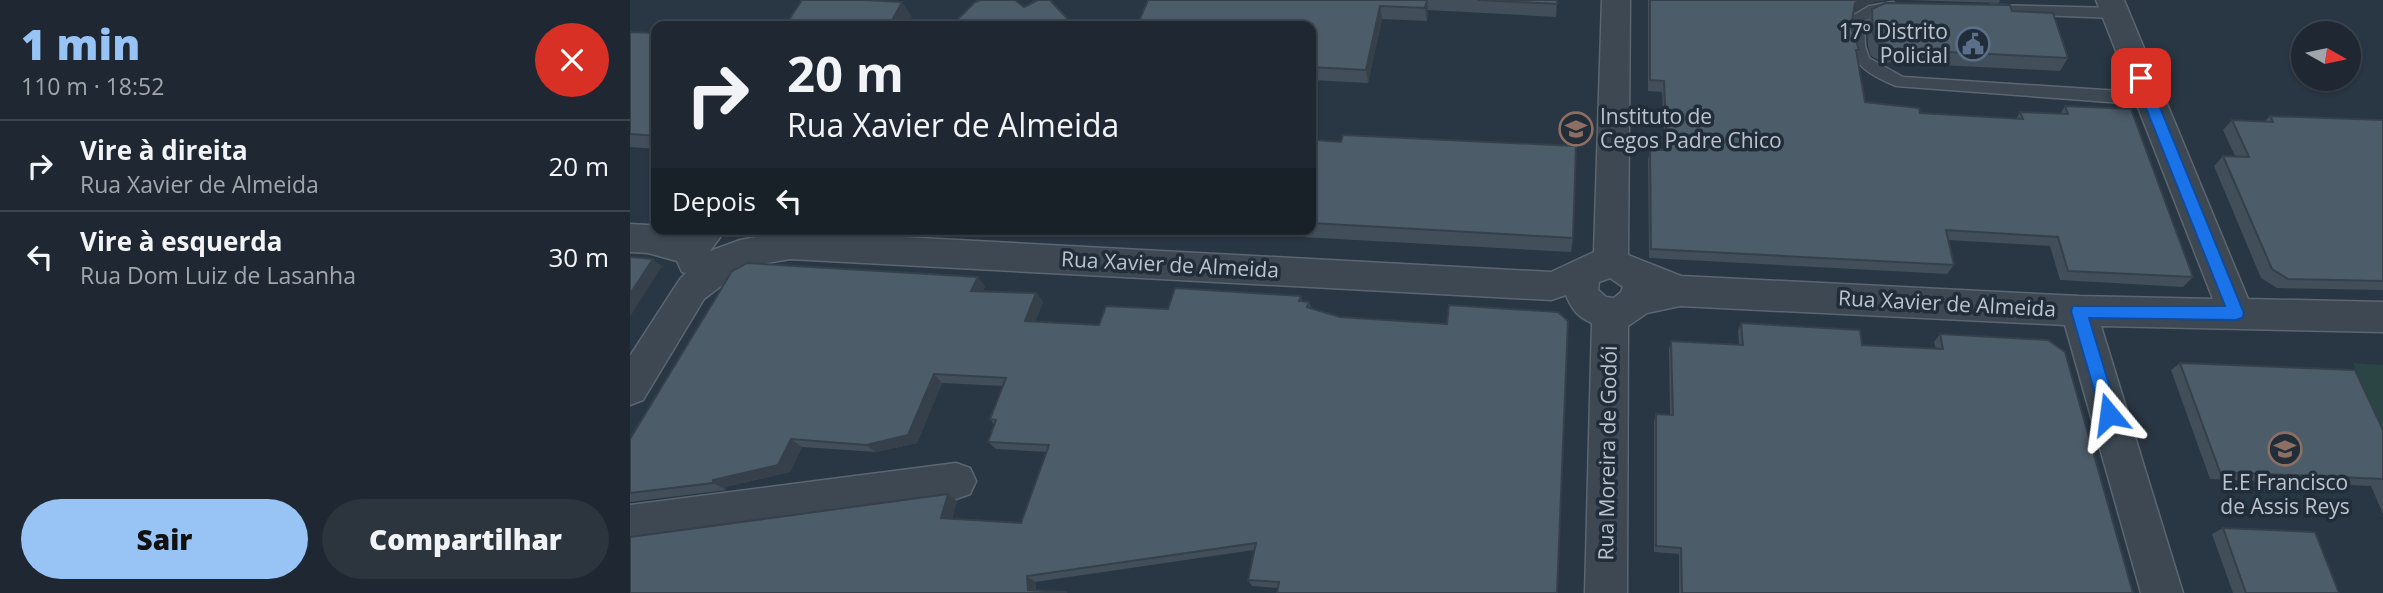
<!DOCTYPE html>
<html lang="pt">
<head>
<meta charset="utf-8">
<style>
	:root { --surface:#1f2832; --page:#2c343e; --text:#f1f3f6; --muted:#a1a6ac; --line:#3c444d; --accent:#97c3f5 }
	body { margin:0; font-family:"Open Sans",sans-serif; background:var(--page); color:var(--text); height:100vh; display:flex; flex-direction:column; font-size:26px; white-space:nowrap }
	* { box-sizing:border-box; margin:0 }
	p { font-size:23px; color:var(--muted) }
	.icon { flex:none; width:38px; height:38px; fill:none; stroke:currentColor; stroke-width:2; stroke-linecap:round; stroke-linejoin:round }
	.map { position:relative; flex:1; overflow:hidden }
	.sheet { display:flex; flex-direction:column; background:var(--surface); width:630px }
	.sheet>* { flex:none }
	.guide { position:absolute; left:21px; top:21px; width:665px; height:214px; border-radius:14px; box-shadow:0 2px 5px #0004,0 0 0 2px var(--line); background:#1f2832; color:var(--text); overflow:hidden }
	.needle { width:46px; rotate:99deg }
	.tools { position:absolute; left:1661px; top:21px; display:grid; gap:14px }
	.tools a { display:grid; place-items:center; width:70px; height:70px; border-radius:50%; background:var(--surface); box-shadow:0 2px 5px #0004,0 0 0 2px var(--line); font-size:35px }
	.pin { position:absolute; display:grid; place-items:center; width:60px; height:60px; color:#fff; margin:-30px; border-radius:14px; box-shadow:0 4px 10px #0006 }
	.me { position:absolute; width:77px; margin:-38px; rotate:344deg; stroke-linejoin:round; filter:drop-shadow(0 0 5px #0008) }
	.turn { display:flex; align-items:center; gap:24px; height:147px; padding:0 21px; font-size:32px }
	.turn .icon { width:91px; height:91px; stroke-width:2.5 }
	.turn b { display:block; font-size:49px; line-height:60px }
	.then { display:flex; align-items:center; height:66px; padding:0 21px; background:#0003; gap:14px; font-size:26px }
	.round { display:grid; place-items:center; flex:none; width:74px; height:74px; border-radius:37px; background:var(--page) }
	.summary { display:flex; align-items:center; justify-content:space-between; height:119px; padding:0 21px }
	h1 { font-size:42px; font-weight:800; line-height:52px; color:var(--accent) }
	.action { display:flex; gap:14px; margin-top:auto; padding:14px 21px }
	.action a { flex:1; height:80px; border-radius:42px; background:var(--accent); color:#111; font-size:28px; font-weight:800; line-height:80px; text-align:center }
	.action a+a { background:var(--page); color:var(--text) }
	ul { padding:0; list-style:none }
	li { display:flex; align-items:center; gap:21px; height:91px; padding:0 21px; border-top:2px solid var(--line) }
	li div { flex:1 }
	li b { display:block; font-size:26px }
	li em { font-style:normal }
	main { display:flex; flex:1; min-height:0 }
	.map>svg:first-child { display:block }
	.green { fill:#2b4444 }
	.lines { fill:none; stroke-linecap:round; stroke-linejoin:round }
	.service-casing { stroke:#5b6670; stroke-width:3 }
	.minor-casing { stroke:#5b6670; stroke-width:3 }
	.service { fill:#3d4853; fill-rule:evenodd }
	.minor { fill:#3d4853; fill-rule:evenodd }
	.wall { fill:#424f5a }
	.shaded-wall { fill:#36404a }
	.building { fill:#4d5c69; stroke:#36404a; stroke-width:2 }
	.route { fill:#1a73e8; stroke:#114b97; stroke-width:2 }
	.labels { text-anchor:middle; stroke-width:7; stroke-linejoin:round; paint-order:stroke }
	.poi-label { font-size:21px; fill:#bac3cd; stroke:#212d39; text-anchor:end }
	.street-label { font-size:21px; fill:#bac3cd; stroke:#212d39 }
</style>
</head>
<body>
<main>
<section class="sheet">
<div class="summary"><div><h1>1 min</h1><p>110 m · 18:52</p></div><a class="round" style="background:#d93025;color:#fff"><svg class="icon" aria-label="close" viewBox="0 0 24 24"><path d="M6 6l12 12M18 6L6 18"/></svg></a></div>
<ul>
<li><svg class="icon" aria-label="right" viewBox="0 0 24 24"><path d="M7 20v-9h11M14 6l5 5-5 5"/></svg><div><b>Vire à direita</b><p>Rua Xavier de Almeida</p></div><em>20 m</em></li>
<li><svg class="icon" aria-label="left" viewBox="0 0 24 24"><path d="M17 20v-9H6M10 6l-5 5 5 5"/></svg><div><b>Vire à esquerda</b><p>Rua Dom Luiz de Lasanha</p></div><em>30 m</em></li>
</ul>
<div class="action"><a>Sair</a><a>Compartilhar</a></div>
</section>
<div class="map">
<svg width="1753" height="593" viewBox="0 0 1753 593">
	<rect width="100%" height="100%" fill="#293643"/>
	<path class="green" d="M1723 363 1753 365V432Z"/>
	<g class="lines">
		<defs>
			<path id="service" d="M1263 2 1270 7 1268 10 1249 13 1234 21 1235 46 1239 58 1273 77 1520 93 1528 99 1520 105 1266 86C1242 76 1221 66 1220 37 1220 30 1219 22 1222 16L1239 6Z
				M1361 5 1485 8 1492 13 1485 18 1356 13V7Z"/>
			<path id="minor" d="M972 0H1000L998 255 1051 276 1449 296 1583 299 1466 0H1494L1618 299 1753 302V332L1471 326 1553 593H1511L1435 325 1050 306 1017 313 998 326 997 593H955L962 323C948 317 942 310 936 295L921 300 160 259 116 267 74 299 13 400 0 405V356L50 279 56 273 52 272 47 261 18 253 0 252V224L18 225 52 235 55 229H96L80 251 110 240 160 231 921 272 964 252ZM980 278 993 287 991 292 984 298 976 297 968 290 969 282Z
				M326 463 340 468 346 481 340 494 326 499 0 543V505Z"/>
		</defs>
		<use href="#service" class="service-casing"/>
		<use href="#minor" class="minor-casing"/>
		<use href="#service" class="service"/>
		<use href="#minor" class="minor"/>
	</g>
	<path class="wall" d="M518 0H927L926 17 798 10 797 21 752 19 738 83 681 80V26Z
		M1018 0H1255L1240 3 1223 12 1221 27 1229 50 1227 55 1235 102 1290 113 1386 119 1390 112 1430 114 1435 106 1563 277 1553 287 1430 280 1420 246 1318 240 1324 265 1317 274 1019 258 1018 160 1020 150H1035L1032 92 1018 91Z
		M1276 0H1370L1369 3Z
		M1242 9 1382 11 1438 58 1430 71 1252 62 1241 56 1238 46 1237 23Z
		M0 32 26 33V149L0 147Z
		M1640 116 1753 120V290L1647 288 1631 278 1584 166 1593 156H1605L1593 130 1602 120 1635 121Z
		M711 142 943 238 941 252 671 237 669 229H681V163Z
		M355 286 353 291 406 293 413 302 405 322 469 325 538 309 671 296 672 301 679 302 681 308 710 317 817 324 928 312 648 588 622 586 618 580 624 550 405 582 406 590 437 593H0L318 494 327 501 322 519 391 523 417 452 366 449 358 442 364 424 360 419 373 386 312 383 287 443 246 452 172 447 160 472 95 487 96 490 0 502V439Z
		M1111 323 1232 345 1306 349 1304 342 1310 334 1503 593H1049V554L1024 552V422L1026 414 1040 415 1039 349 1041 341 1109 345 1108 331Z
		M1550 363 1753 430V514L1741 486 1580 479 1541 370Z
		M1593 528 1709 593H1603L1582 534Z"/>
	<path class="shaded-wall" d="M797 0 798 10 797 21 795 8Z
		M1230 0H1255L1240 3 1221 14 1225 3Z
		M272 2 282 17 277 26H259Z
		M750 6 752 19 738 83 736 70Z
		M23 259 32 266 0 317V294Z
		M348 277 355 286 349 300 341 291Z
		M406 293 413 302 402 330 395 321Z
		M304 374 312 383 287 443 246 452 236 445Z
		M161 439 172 447 160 472 95 487 96 490 83 483V480Z
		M318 494 327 501 320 525 311 518Z
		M397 576 405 582 406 593 398 590Z"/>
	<path class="building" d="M172 0H235L272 2 259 26H155Z
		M351 0H385L394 7 408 0H420L444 26H327L329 18 345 2Z
		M518 0H797L795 8 750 6 736 70 681 67V26H507Z
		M848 0H927V4Z
		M1020 0H1230L1225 3 1221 27 1229 50H1226L1235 102 1289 108 1290 113 1393 119 1390 112 1438 114 1435 106 1501 109 1563 277 1438 271 1428 237 1316 230 1324 265 1021 249 1020 150H1037L1034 81 1020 80Z
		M1255 3 1380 5 1382 11 1423 13 1438 58 1258 49 1247 43 1243 33 1242 9Z
		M0 32 26 33V136L0 134Z
		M1640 116 1753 120V281L1658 279 1642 269 1593 156 1619 157 1602 120 1643 122Z
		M713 135 946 146 943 238 681 223V163L686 140 711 142Z
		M0 257 23 259 0 294Z
		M117 263 348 277 341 291 406 293 395 321 469 325 476 306 538 309 545 288 671 296 669 301 679 302 677 307 710 317 817 324 819 305 928 312 938 321 927 593H647L649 582 618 580 626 543 397 576 398 590 436 592V593H0V537L318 494 311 518 391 523 419 445 358 442 366 420 360 419 376 378 304 374 278 435 236 445 161 439 148 465 83 480V483L0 493V439L102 271Z
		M1111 323 1230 330 1232 345 1313 349 1310 334 1418 340 1435 352 1503 593H1052L1051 548 1026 546V414L1043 415 1041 341 1113 345Z
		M1550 363 1725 370 1753 430V479L1590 472Z
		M1593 528 1685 532 1709 593H1616Z"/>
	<path class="route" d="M1511 73 1518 78 1614 313 1612 318 1606 320 1459 318 1488 414 1485 419 1479 421 1473 419 1471 414 1441 311 1443 306H1595L1504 78Z"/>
	<defs>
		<symbol id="civic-ring" viewBox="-11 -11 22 22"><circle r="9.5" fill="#212d39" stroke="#5c6f8a" stroke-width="1.5"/><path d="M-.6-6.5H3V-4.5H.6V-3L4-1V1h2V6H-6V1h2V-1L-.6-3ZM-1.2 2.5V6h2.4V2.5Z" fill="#5c6f8a"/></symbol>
		<symbol id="school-ring" viewBox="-11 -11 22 22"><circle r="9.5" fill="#212d39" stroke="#8d6e63" stroke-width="1.5"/><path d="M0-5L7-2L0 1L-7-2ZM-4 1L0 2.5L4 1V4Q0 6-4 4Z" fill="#8d6e63"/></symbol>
	</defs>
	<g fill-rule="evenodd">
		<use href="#civic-ring" x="1324" y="25" width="38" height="38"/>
		<use href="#school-ring" x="927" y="110" width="38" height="38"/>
		<use href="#school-ring" x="1636" y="430" width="38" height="38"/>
	</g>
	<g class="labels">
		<g class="poi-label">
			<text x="1318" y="39">17º Distrito<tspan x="1318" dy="24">Policial</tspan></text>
			<text x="970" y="124" text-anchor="start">Instituto de<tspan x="970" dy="24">Cegos Padre Chico</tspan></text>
			<text x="1655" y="490" text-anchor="middle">E.E Francisco<tspan x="1655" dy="24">de Assis Reys</tspan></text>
		</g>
		<g class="street-label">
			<text transform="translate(540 265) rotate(3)" y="7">Rua Xavier de Almeida</text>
			<text transform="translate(1317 304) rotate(3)" y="7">Rua Xavier de Almeida</text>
			<text transform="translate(978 453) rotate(-89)" y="7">Rua Moreira de Godói</text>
		</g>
	</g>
</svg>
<div class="tools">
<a><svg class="needle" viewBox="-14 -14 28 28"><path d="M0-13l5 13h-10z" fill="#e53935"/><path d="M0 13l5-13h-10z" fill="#a1a6ac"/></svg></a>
</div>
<div class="pin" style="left:1511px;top:78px;background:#d93025"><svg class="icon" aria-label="arrive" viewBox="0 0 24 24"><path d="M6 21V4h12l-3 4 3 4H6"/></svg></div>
<svg class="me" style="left:1479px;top:414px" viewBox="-20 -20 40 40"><path d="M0-17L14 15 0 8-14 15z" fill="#1a73e8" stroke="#fff" stroke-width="4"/></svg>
<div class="guide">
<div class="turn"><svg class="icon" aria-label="right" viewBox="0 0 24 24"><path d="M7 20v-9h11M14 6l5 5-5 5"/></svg><div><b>20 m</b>Rua Xavier de Almeida</div></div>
<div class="then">Depois<svg class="icon" aria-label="left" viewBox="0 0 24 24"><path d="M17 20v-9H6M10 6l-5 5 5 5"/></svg></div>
</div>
</div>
</main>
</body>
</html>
